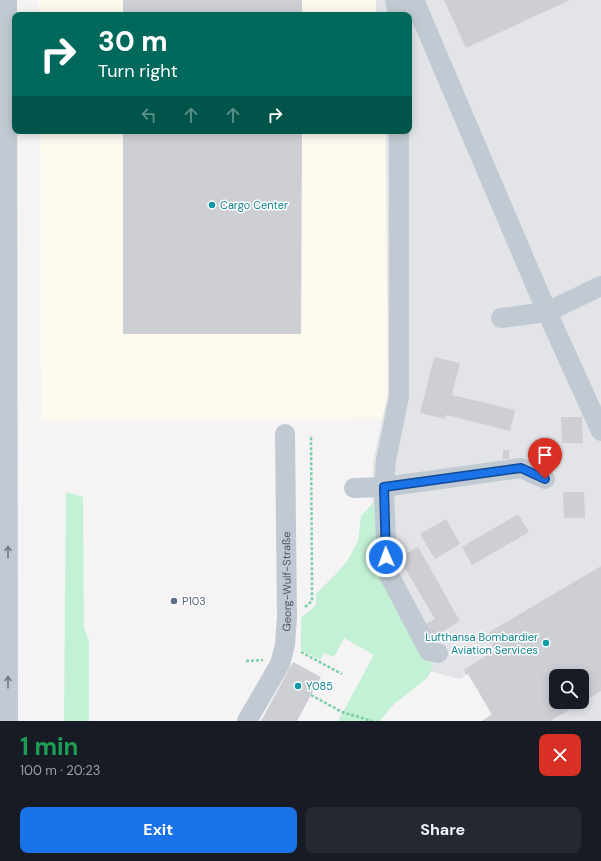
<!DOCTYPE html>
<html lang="en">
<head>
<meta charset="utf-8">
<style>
	:root { --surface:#171b24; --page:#242831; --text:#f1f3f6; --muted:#9ea1a6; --accent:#1a73e8 }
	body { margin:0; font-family:"DM Sans",sans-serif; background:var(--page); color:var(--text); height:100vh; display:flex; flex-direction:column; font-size:15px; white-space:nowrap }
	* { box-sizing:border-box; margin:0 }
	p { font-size:13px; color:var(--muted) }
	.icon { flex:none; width:22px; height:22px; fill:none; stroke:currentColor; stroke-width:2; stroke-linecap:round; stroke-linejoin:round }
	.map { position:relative; height:721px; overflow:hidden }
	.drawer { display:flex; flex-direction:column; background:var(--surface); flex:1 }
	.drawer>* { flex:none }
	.top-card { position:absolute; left:12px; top:12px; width:400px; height:122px; border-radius:8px; box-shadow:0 2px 10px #0003; background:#00695c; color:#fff; overflow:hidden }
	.controls { position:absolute; left:549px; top:669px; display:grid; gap:8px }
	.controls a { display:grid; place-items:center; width:40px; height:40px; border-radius:8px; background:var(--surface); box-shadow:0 2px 10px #0003; font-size:20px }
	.pin { position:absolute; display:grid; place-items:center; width:34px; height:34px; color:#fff; margin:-41px -17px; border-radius:50% 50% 50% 0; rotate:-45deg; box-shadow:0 0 4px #0007 }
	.pin .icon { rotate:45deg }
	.me { position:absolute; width:44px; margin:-22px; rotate:358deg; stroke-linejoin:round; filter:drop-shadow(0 0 3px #0008) }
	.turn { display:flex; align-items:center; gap:14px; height:84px; padding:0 20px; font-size:18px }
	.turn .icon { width:52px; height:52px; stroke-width:2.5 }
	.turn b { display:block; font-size:28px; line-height:34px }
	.lanes { display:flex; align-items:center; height:38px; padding:0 20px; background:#0003; justify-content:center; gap:20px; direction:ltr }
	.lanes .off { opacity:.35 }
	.round { display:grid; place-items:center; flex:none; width:42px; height:42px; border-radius:8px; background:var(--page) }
	.overview { display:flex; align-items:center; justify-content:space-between; height:68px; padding:0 20px }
	h1 { font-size:24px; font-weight:700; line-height:30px; color:#1e9e55 }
	.primary-button { display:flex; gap:8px; margin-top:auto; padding:8px 20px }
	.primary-button a { flex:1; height:46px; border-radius:8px; background:var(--accent); color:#fff; font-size:16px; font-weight:700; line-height:46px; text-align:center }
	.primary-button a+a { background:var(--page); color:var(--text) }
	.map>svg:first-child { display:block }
	.commercial { fill:#fdf9ef }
	.airport { fill:#e2e4e7; fill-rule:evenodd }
	.green { fill:#c3f1d5 }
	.building { fill:#cdcfd5; fill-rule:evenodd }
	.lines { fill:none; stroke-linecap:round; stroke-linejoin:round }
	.path { stroke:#7ad0a6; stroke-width:2.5; stroke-dasharray:3 2; stroke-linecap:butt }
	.minor { stroke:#c1cad2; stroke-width:20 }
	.oneway { stroke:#6e7983 }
	.route-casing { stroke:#114b97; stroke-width:10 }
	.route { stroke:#1a73e8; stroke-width:7 }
	.culture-dot { fill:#0f9aa8; stroke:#fff; stroke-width:1.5 }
	.service-dot { fill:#5c6f8a; stroke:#fff; stroke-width:1.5 }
	.labels { text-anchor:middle; stroke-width:3; stroke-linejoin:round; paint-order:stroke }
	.culture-label { font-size:11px; fill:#0d838f; stroke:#fff; text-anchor:start }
	.street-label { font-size:11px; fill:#4a5661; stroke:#fff }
	.service-label { font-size:11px; fill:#4e5e75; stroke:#fff; text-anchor:start }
</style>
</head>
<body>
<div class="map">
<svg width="601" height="721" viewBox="0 0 601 721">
	<rect width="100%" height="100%" fill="#f5f3f3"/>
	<path class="commercial" d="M39 0H123V15H39Z
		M302 0H376V15H302Z
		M40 131H123V334H301L302 131H386L388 393 383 419 41 421Z"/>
	<path class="airport" d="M376 0H601V721H482L491 714 468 674 460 679 410 666 372 527 373 462 388 393 386 131H409V15H376ZM556 676H582V702H556Z"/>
	<path class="green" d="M66 492 83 497 84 628 89 640V721H64Z
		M376 500 381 576 433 666 428 677 393 705 380 721H338L374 655 344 638 334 657 324 653 320 660 301 650V618L316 605V594L337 573 348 560 358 541 361 516Z"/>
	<path class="building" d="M123 0H302V15H123Z
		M444 0H570L466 48Z
		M123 131H302L301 334H123Z
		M434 357 460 363 452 395 515 410 510 431 446 415 445 419 420 413Z
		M561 417H582L583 443H562Z
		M503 450H509V459H503Z
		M563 492H584L585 518H564Z
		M518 514 529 532 472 565 462 547Z
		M446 519 460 544 435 559 420 534Z
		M418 547 460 621 428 640 420 627 435 619 399 558Z
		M601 566V691L550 721H482L492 714 468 674 466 675 464 670 495 650 486 634ZM556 676H582V702H556Z
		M293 662 321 677 311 695 297 721H261Z"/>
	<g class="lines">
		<path class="path" d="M305 607 312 601V583L311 435
			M301 652 342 674
			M246 661 263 660
			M311 695 342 712 372 721"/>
		<g class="minor">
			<path d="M7 0 8 721"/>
			<path d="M395 0 398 15"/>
			<path d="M414 0 547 312 601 431"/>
			<path d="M399 131V397L386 460 384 487 387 571 429 651 438 653"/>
			<path d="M501 318 547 312 601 286"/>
			<path d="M354 488 384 487 521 468 545 479"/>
			<path id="s1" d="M247 721 280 664 285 645 287 617 285 434"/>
		</g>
	</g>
	<defs><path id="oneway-shaft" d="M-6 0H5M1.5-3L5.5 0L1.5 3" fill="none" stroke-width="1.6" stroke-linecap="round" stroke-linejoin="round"/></defs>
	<g class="oneway">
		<use href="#oneway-shaft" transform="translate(8 552) rotate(-90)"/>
		<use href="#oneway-shaft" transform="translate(8 682) rotate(-90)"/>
	</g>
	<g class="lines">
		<defs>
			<path id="route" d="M386 557 384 487 521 468 545 479"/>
		</defs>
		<use href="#route" class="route-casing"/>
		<use href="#route" class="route"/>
	</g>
	<g class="culture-dot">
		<circle cx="212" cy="205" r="4"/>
		<circle cx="546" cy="643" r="4"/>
		<circle cx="298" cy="686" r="4"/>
	</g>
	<circle class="service-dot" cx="174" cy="601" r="4"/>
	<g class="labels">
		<g class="culture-label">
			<text x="220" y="209">Cargo Center</text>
			<text x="538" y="641" text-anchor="end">Lufthansa Bombardier<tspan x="538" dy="13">Aviation Services</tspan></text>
			<text x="306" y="690">Y085</text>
		</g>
		<g class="street-label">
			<text dy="4" stroke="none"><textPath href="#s1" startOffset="149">Georg-Wulf-Straße</textPath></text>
		</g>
		<g class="service-label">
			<text x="182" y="605">P103</text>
		</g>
	</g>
</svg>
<div class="controls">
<a><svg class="icon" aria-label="search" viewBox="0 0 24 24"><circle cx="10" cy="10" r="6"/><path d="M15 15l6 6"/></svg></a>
</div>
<div class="pin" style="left:545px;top:479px;background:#d93025"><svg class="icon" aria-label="arrive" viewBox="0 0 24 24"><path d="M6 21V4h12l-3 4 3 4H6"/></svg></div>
<svg class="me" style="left:386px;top:557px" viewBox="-20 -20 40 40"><circle r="17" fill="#1a73e8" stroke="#fff" stroke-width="3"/><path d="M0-11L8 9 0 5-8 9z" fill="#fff"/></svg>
<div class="top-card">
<div class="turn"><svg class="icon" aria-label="right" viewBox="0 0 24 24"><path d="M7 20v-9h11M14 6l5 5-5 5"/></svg><div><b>30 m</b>Turn right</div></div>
<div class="lanes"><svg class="icon off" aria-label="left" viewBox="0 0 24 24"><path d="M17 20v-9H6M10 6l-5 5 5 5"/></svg><svg class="icon off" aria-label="ahead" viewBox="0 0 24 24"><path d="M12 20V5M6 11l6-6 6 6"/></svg><svg class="icon off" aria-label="ahead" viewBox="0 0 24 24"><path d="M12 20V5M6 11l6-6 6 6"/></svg><svg class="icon" aria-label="right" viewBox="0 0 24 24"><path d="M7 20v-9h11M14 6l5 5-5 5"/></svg></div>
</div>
</div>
<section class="drawer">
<div class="overview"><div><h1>1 min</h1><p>100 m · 20:23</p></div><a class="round" style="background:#d93025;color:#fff"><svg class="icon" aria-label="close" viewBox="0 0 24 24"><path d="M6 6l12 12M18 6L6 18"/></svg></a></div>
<div class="primary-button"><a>Exit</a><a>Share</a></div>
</section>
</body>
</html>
